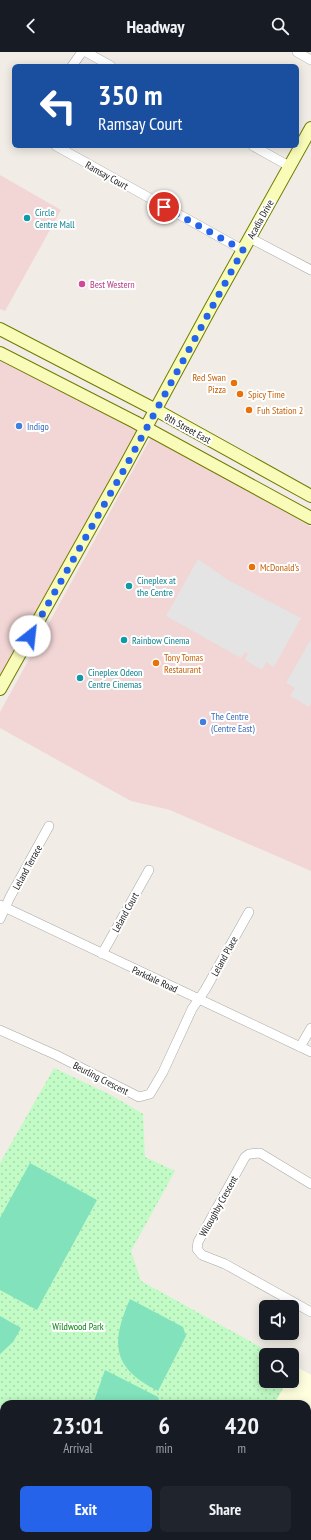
<!DOCTYPE html>
<html lang="en">
<head>
<meta charset="utf-8">
<style>
	:root { --surface:#171b24; --page:#20242c; --text:#f1f3f6; --muted:#9ea1a6; --accent:#2563eb }
	body { margin:0; font-family:"PT Sans Narrow",sans-serif; background:var(--page); color:var(--text); height:100vh; display:flex; flex-direction:column; font-size:15px; white-space:nowrap }
	* { box-sizing:border-box; margin:0 }
	p { font-size:13px; color:var(--muted) }
	.icon { flex:none; width:22px; height:22px; fill:none; stroke:currentColor; stroke-width:2; stroke-linecap:round; stroke-linejoin:round }
	.map { position:relative; flex:1; overflow:hidden }
	.side { position:absolute; left:0px; top:1348px; width:311px; height:140px; display:flex; flex-direction:column; background:var(--surface); border-radius:12px 12px 0 0; box-shadow:0 2px 10px #0003 }
	.side>* { flex:none }
	.hud { position:absolute; left:12px; top:12px; width:287px; height:84px; border-radius:6px; box-shadow:0 2px 10px #0003; background:#1a4fa0; color:#fff; overflow:hidden }
	.tools { position:absolute; left:259px; top:1248px; display:grid; gap:8px }
	.tools a { display:grid; place-items:center; width:40px; height:40px; border-radius:6px; background:var(--surface); box-shadow:0 2px 10px #0003; font-size:20px }
	.pin { position:absolute; display:grid; place-items:center; width:34px; height:34px; color:#fff; margin:-17px; border:2px solid #fff; border-radius:50%; box-shadow:0 1px 4px #0007 }
	.me { position:absolute; width:44px; margin:-22px; rotate:29deg; stroke-linejoin:round; filter:drop-shadow(0 0 3px #0008) }
	.turn { display:flex; align-items:center; gap:14px; height:84px; padding:0 20px; font-size:18px }
	.turn .icon { width:52px; height:52px; stroke-width:2.5 }
	.turn b { display:block; font-size:28px; line-height:34px }
	.eta { display:flex; justify-content:space-evenly; align-items:center; height:68px; text-align:center }
	.eta b { font-size:24px; font-weight:700; line-height:28px }
	.primary-button { display:flex; gap:8px; margin-top:auto; padding:8px 20px }
	.primary-button a { flex:1; height:46px; border-radius:6px; background:var(--accent); color:#fff; font-size:16px; font-weight:700; line-height:46px; text-align:center }
	.primary-button a+a { background:var(--page); color:var(--text) }
	header { display:flex; justify-content:space-between; align-items:center; height:52px; padding:0 20px; background:var(--surface); font-size:18px; font-weight:700 }
	.map>svg:first-child { display:block }
	.commercial { fill:#f2d5d5 }
	.education { fill:#ffffe0 }
	.park { fill:url(#park-dots) }
	.pitch { fill:#81e2bc }
	.parking { fill:#e4e4e4 }
	.lines { fill:none; stroke-linecap:round; stroke-linejoin:round }
	.street-casing { stroke:#a7a7a7; stroke-width:10 }
	.secondary-casing { stroke:#707c01; stroke-width:14 }
	.street { stroke:#fff; stroke-width:9 }
	.secondary { stroke:#f9fcb9; stroke-width:12 }
	.route { stroke:#2563eb; stroke-width:7; stroke-dasharray:0 12.6 }
	.culture-dot { fill:#0f9aa8; stroke:#fff; stroke-width:1.5 }
	.hotel-dot { fill:#d1479c; stroke:#fff; stroke-width:1.5 }
	.food-dot { fill:#e8710a; stroke:#fff; stroke-width:1.5 }
	.shop-dot { fill:#3f7fe0; stroke:#fff; stroke-width:1.5 }
	.labels { text-anchor:middle; stroke-width:4; stroke-linejoin:round; paint-order:stroke }
	.street-label { font-size:10px; fill:#202020; stroke:#fff }
	.culture-label { font-size:10px; fill:#0d838f; stroke:#fff; text-anchor:start }
	.hotel-label { font-size:10px; fill:#b23c85; stroke:#fff; text-anchor:start }
	.food-label { font-size:10px; fill:#c56008; stroke:#fff; text-anchor:start }
	.shop-label { font-size:10px; fill:#366cbe; stroke:#fff; text-anchor:start }
	.park-label { font-size:10px; fill:#088311; stroke:#fff }
</style>
</head>
<body>
<header><svg class="icon" aria-label="back" viewBox="0 0 24 24"><path d="M15 5l-7 7 7 7"/></svg>Headway<svg class="icon" aria-label="search" viewBox="0 0 24 24"><circle cx="10" cy="10" r="6"/><path d="M15 15l6 6"/></svg></header>
<div class="map">
<svg width="311" height="1488" viewBox="0 0 311 1488">
	<defs>
		<pattern id="park-dots" width="8" height="8" patternUnits="userSpaceOnUse"><rect width="8" height="8" fill="#c2fbc6"/><path d="M2 2h.1M6 6h.1" fill="none" stroke="#a6d7aa" stroke-width="1.8" stroke-linecap="round"/></pattern>
	</defs>
	<rect width="100%" height="100%" fill="#f1ede6"/>
	<path class="commercial" d="M0 123 61 158 5 259 0 257Z
		M0 301 146 376 0 637Z
		M154 380 162 388 311 475V819L170 758 131 749 0 676V660Z"/>
	<path class="education" d="M295 1314 311 1323V1488H293L286 1484H307V1352H274L287 1329H292V1319Z"/>
	<path class="park" d="M54 1016 111 1043 143 1062 145 1105 175 1119 131 1199 141 1229 275 1303H266V1329H287L274 1352H4V1484H286L293 1488H0V1111Z"/>
	<path class="pitch" d="M30 1111 97 1148 37 1258 0 1238V1166Z
		M130 1247 183 1275 186 1284 158 1339C111 1315 111 1291 130 1247Z
		M0 1264 21 1276 13 1290 0 1302Z
		M105 1318 158 1345 160 1352H93Z"/>
	<path class="parking" d="M198 507 228 528 301 566 274 615 266 610 262 618 245 608 248 602 245 600 241 606 166 564Z
		M311 587V651L309 655 290 644 295 636 286 631Z"/>
	<g class="lines">
		<defs>
			<path id="street" d="M86 0 111 14
				M297 0 311 8
				M72 14 82 0
				M56 94 243 198
				M253 94 289 114
				M250 186 311 218
				M0 853 311 1000
				M0 867 10 845 49 774
				M102 902 149 818
				M0 978 56 1003 139 1045 150 1042 163 1020 192 957 205 938 249 860
				M300 995 311 976
				M311 1132 260 1101 249 1102 245 1105 198 1190 197 1197 202 1203 225 1212 311 1260"/>
			<path id="secondary" d="M0 277 156 358 311 444
				M0 301 135 370 311 466
				M0 637 125 414 210 257 311 76"/>
		</defs>
		<use href="#street" class="street-casing"/>
		<use href="#secondary" class="secondary-casing"/>
		<use href="#street" class="street"/>
		<use href="#secondary" class="secondary"/>
	</g>
	<g class="lines">
		<path class="route" d="M30 584 126 414 243 198 164 155"/>
	</g>
	<g class="culture-dot">
		<circle cx="27" cy="166" r="4"/>
		<circle cx="129" cy="534" r="4"/>
		<circle cx="124" cy="588" r="4"/>
		<circle cx="80" cy="626" r="4"/>
	</g>
	<circle class="hotel-dot" cx="82" cy="232" r="4"/>
	<g class="food-dot">
		<circle cx="234" cy="331" r="4"/>
		<circle cx="240" cy="342" r="4"/>
		<circle cx="249" cy="358" r="4"/>
		<circle cx="252" cy="515" r="4"/>
		<circle cx="156" cy="611" r="4"/>
	</g>
	<g class="shop-dot">
		<circle cx="19" cy="374" r="4"/>
		<circle cx="203" cy="670" r="4"/>
	</g>
	<g class="labels">
		<g class="street-label">
			<text transform="translate(107 123) rotate(29)" y="4">Ramsay Court</text>
			<text transform="translate(260 167) rotate(-61)" y="4">Acadia Drive</text>
			<text transform="translate(188 376) rotate(29)" y="4">8th Street East</text>
			<text transform="translate(27 815) rotate(-61)" y="4">Leland Terrace</text>
			<text transform="translate(125 860) rotate(-61)" y="4">Leland Court</text>
			<text transform="translate(224 904) rotate(-61)" y="4">Leland Place</text>
			<text transform="translate(155 927) rotate(25)" y="4">Parkdale Road</text>
			<text transform="translate(101 1026) rotate(27)" y="4">Beurling Crescent</text>
			<text transform="translate(218 1154) rotate(-61)" y="4">Wiloughby Crescent</text>
		</g>
		<g class="culture-label">
			<text x="35" y="164">Circle<tspan x="35" dy="12">Centre Mall</tspan></text>
			<text x="137" y="532">Cineplex at<tspan x="137" dy="12">the Centre</tspan></text>
			<text x="132" y="592">Rainbow Cinema</text>
			<text x="88" y="624">Cineplex Odeon<tspan x="88" dy="12">Centre Cinemas</tspan></text>
		</g>
		<g class="hotel-label">
			<text x="90" y="236">Best Western</text>
		</g>
		<g class="food-label">
			<text x="226" y="329" text-anchor="end">Red Swan<tspan x="226" dy="12">Pizza</tspan></text>
			<text x="248" y="346">Spicy Time</text>
			<text x="257" y="362">Fuh Station 2</text>
			<text x="260" y="519">McDonald's</text>
			<text x="164" y="609">Tony Tomas<tspan x="164" dy="12">Restaurant</tspan></text>
		</g>
		<g class="shop-label">
			<text x="27" y="378">Indigo</text>
			<text x="211" y="668">The Centre<tspan x="211" dy="12">(Centre East)</tspan></text>
		</g>
		<g class="park-label">
			<text x="78" y="1278">Wildwood Park</text>
		</g>
	</g>
</svg>
<div class="tools">
<a><svg class="icon" aria-label="sound" viewBox="0 0 24 24"><path d="M4 9h4l5-4v14l-5-4H4zM17 9q2 3 0 6"/></svg></a>
<a><svg class="icon" aria-label="search" viewBox="0 0 24 24"><circle cx="10" cy="10" r="6"/><path d="M15 15l6 6"/></svg></a>
</div>
<div class="pin" style="left:164px;top:155px;background:#d93025"><svg class="icon" aria-label="arrive" viewBox="0 0 24 24"><path d="M6 21V4h12l-3 4 3 4H6"/></svg></div>
<svg class="me" style="left:30px;top:584px" viewBox="-20 -20 40 40"><circle r="19" fill="#fff"/><path d="M0-13L10 11 0 6-10 11z" fill="#2563eb"/></svg>
<div class="hud">
<div class="turn"><svg class="icon" aria-label="left" viewBox="0 0 24 24"><path d="M17 20v-9H6M10 6l-5 5 5 5"/></svg><div><b>350 m</b>Ramsay Court</div></div>
</div>
<section class="side">
<div class="eta">
<div><b>23:01</b><p>Arrival</p></div>
<div><b>6</b><p>min</p></div>
<div><b>420</b><p>m</p></div>
</div>
<div class="primary-button"><a>Exit</a><a>Share</a></div>
</section>
</div>
</body>
</html>
